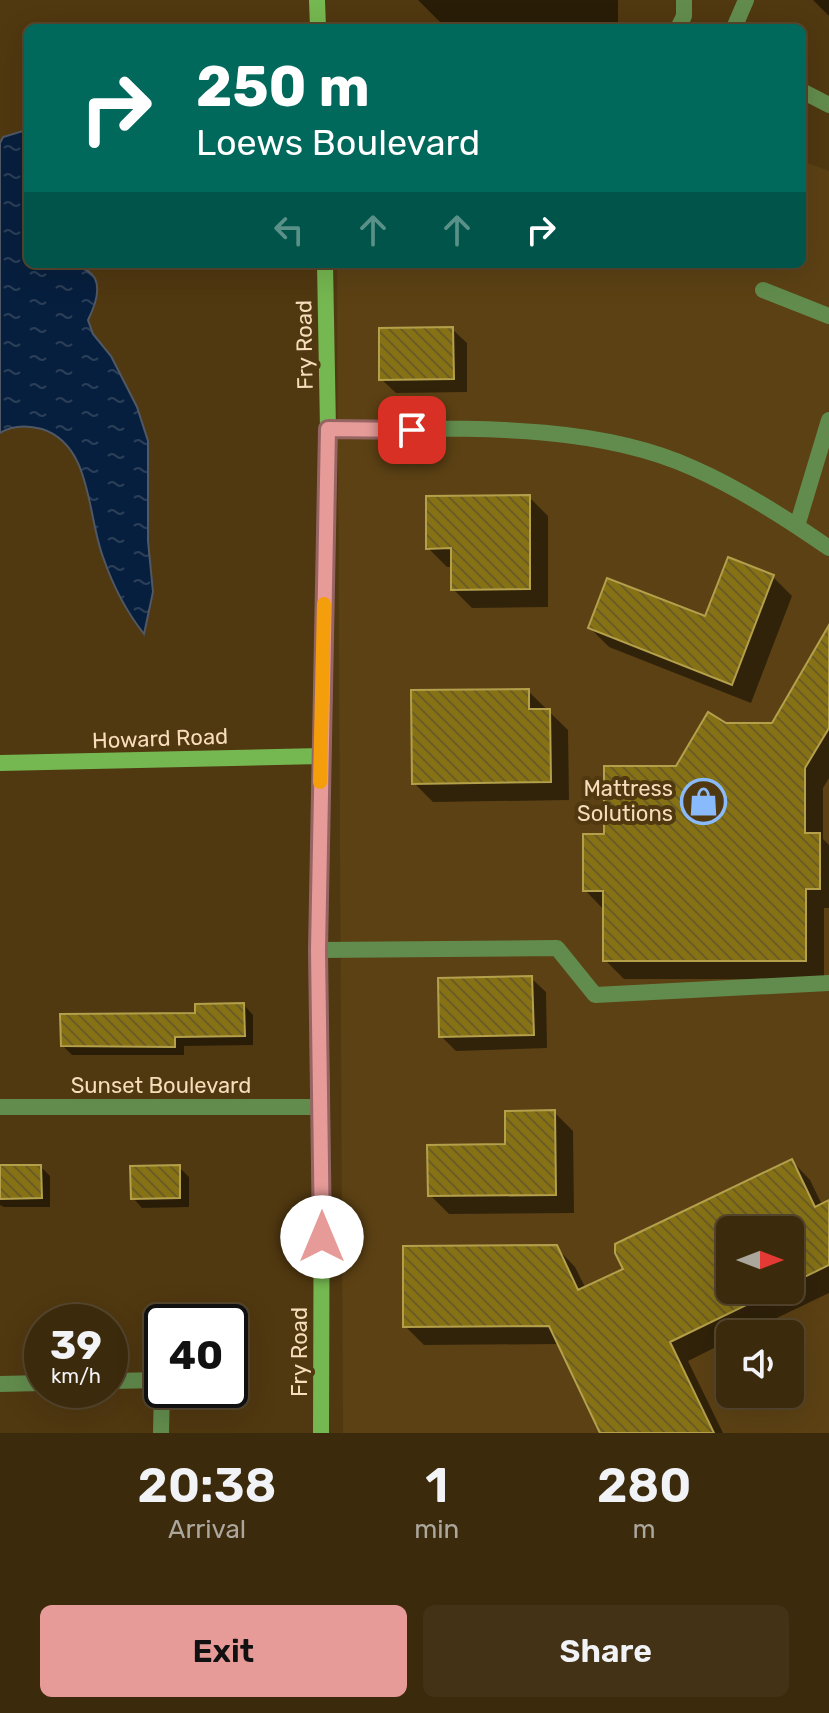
<!DOCTYPE html>
<html lang="en">
<head>
<meta charset="utf-8">
<style>
	:root { --surface:#3c2a0c; --page:#433215; --text:#f1f3f6; --muted:#aca79d; --line:#55462d; --accent:#e69b98 }
	body { margin:0; font-family:Rubik,sans-serif; background:var(--page); color:var(--text); height:100vh; display:flex; flex-direction:column; font-size:30px; white-space:nowrap }
	* { box-sizing:border-box; margin:0 }
	p { font-size:26px; color:var(--muted) }
	.icon { flex:none; width:44px; height:44px; fill:none; stroke:currentColor; stroke-width:2; stroke-linecap:round; stroke-linejoin:round }
	.map { position:relative; height:1433px; overflow:hidden }
	.sheet { display:flex; flex-direction:column; background:var(--surface); flex:1 }
	.sheet>* { flex:none }
	.top-card { position:absolute; left:24px; top:24px; width:782px; height:244px; border-radius:12px; box-shadow:0 8px 32px #0002,0 0 0 2px var(--line); background:#00695c; color:#fff; overflow:hidden }
	.needle { width:52px; rotate:90deg }
	.tools { position:absolute; left:716px; top:1216px; display:grid; gap:16px }
	.tools a { display:grid; place-items:center; width:88px; height:88px; border-radius:12px; background:var(--surface); box-shadow:0 8px 32px #0002,0 0 0 2px var(--line); font-size:40px }
	.speed { position:absolute; left:24px; top:1304px; display:flex; gap:16px; font-size:40px; font-weight:700; text-align:center }
	.speed>* { display:grid; place-content:center; width:104px; height:104px; border-radius:50%; background:var(--surface); box-shadow:0 8px 32px #0002,0 0 0 2px var(--line); line-height:1 }
	.speed small { font-size:20px; font-weight:400 }
	.speed .limit { border:4px solid #111; border-radius:12px; background:#fff; color:#111 }
	.pin { position:absolute; display:grid; place-items:center; width:68px; height:68px; color:#fff; margin:-34px; border-radius:16px; box-shadow:0 4px 12px #0006 }
	.me { position:absolute; width:88px; margin:-44px; rotate:0deg; stroke-linejoin:round; filter:drop-shadow(0 0 6px #0008) }
	.turn { display:flex; align-items:center; gap:28px; height:168px; padding:0 40px; font-size:36px }
	.turn .icon { width:104px; height:104px; stroke-width:2.5 }
	.turn b { display:block; font-size:56px; line-height:68px }
	.lanes { display:flex; align-items:center; height:76px; padding:0 40px; background:#0003; justify-content:center; gap:40px; direction:ltr }
	.lanes .off { opacity:.35 }
	.eta { display:flex; justify-content:space-evenly; align-items:center; height:136px; text-align:center }
	.eta b { font-size:48px; font-weight:600; line-height:56px }
	.button { display:flex; gap:16px; margin-top:auto; padding:16px 40px }
	.button a { flex:1; height:92px; border-radius:12px; background:var(--accent); color:#111; font-size:32px; font-weight:600; line-height:92px; text-align:center }
	.button a+a { background:var(--page); color:var(--text) }
	.map>svg:first-child { display:block }
	.built { fill:#5c4114; fill-rule:evenodd }
	.water { fill:url(#water-ripples); stroke:#4f5864; stroke-width:2 }
	.shadow { fill:#0007; fill-rule:evenodd }
	.building { fill:url(#building-back-hatch); stroke:#b4a04b; stroke-width:2 }
	.lines { fill:none; stroke-linecap:round; stroke-linejoin:round }
	.street { stroke:#628c4d; stroke-width:16 }
	.secondary { stroke:#75b750; stroke-width:16 }
	.route-casing { stroke:#966563; stroke-width:20 }
	.route { stroke:#e69b98; stroke-width:14 }
	.slow { stroke:#f59e0b; stroke-width:14 }
	.labels { text-anchor:middle; stroke-width:8; stroke-linejoin:round; paint-order:stroke }
	.street-label { font-size:22px; fill:#f7ddbb; stroke:#503810 }
	.poi-label { font-size:22px; fill:#f7ddbb; stroke:#503810; text-anchor:end }
</style>
</head>
<body>
<div class="map">
<svg width="829" height="1433" viewBox="0 0 829 1433">
	<defs>
		<pattern id="water-ripples" width="26" height="14" patternUnits="userSpaceOnUse" patternTransform="scale(2)"><rect width="26" height="14" fill="#071f3e"/><path d="M2 4q2-2 4 0t4 0M15 11q2-2 4 0t4 0" fill="none" stroke="#2c3f58"/></pattern>
		<pattern id="building-back-hatch" width="6" height="6" patternUnits="userSpaceOnUse" patternTransform="scale(2)"><rect width="6" height="6" fill="#867215"/><path d="M-1 5l2 2M0 0l6 6M5-1l2 2" fill="none" stroke="#6b5c25"/></pattern>
	</defs>
	<rect width="100%" height="100%" fill="#503810"/>
	<path class="built" d="M802 161 829 171V1433H343L337 264H802ZM730 1230H790V1290H730ZM730 1334H790V1394H730Z"/>
	<path class="water" d="M23 131 28 132V264C70 264 118 260 88 320L93 334 111 356 137 407 148 441V541L153 592 144 634C125 610 113 586 103 557 87 515 92 445 42 429 27 425 13 425 0 433V143L3 137Z"/>
	<path class="shadow" d="M418 0H618V22L442 24Z
		M813 0H829V16Z
		M452 329 467 343V392L396 393 381 379Z
		M529 497 548 516V607L472 608 453 589V567H447L428 548Z
		M729 559 773 577 792 596 751 703 609 647 590 628 706 619Z
		M829 638V778L823 788V839L829 845V908H824V979H624L605 960 603 909 585 890 606 836 725 725H773Z
		M528 691 568 730 569 800 433 802 414 783Z
		M531 978 546 992 547 1048 456 1051 441 1036Z
		M244 1005 253 1015V1045L184 1046V1055H72L63 1046Z
		M554 1112 573 1131 574 1213 449 1214 430 1195 508 1146Z
		M792 1161 810 1180 829 1219V1293L743 1334H730V1340L688 1361 723 1433H602L560 1344 424 1345 405 1326 556 1247 575 1267 586 1289 626 1270ZM730 1230H790V1290H730Z
		M0 1167H41L50 1176V1207H4L0 1205Z
		M179 1167 189 1177V1207L142 1208 133 1198Z"/>
	<path class="building" d="M453 327 454 379 379 380V328Z
		M530 495V589L451 590V548L426 549V496Z
		M728 557 774 575 732 685 588 628 607 578 705 616Z
		M829 625V728L805 768V833H820V889H806V961H603V891H583V834H604V766H676L708 712 726 723H772Z
		M529 689V709H550L551 782 412 784 411 690Z
		M532 976 534 1035 439 1037 438 978Z
		M244 1003 245 1036 175 1037V1047L61 1046 60 1014 195 1013V1004Z
		M555 1110 556 1195 428 1196 427 1145 505 1144V1111Z
		M792 1159 815 1207 829 1200V1265L790 1284V1230H730V1290H777L670 1342 714 1433H600L549 1326 403 1327V1246L557 1245 578 1290 623 1269 615 1253V1244Z
		M0 1165H41L42 1198 0 1199Z
		M180 1165V1198L131 1199 130 1166Z"/>
	<g class="lines">
		<path class="street" d="M678 28 684 16V0
			M734 28 746 0
			M802 91 829 105
			M763 290 829 316
			M328 429C444 430 585 419 693 468 741 489 786 518 829 548
			M797 526 829 420
			M318 950 557 948 595 995 829 983
			M0 1107H322
			M110 1381 162 1380
			M0 1384 42 1383
			M161 1433 162 1390"/>
		<path class="secondary" d="M317 0 318 28
			M0 763 321 756
			M321 1433 322 1107 318 950 328 429 325 264"/>
	</g>
	<g class="lines">
		<defs>
			<path id="route" d="M322 1237 318 950 328 429 412 430"/>
		</defs>
		<use href="#route" class="route-casing"/>
		<use href="#route" class="route"/>
		<path class="slow" d="M320 782 324 604"/>
	</g>
	<defs>
		<symbol id="shop-ring" viewBox="-11 -11 22 22"><circle r="9.5" fill="#503810" stroke="#89bafc" stroke-width="1.5"/><path d="M-5-2.5h2.3a2.7 3.5 0 0 1 5.4 0H5L5.5 6h-11ZM-1.5-2.5h3a1.5 2.3 0 0 0-3 0Z" fill="#89bafc"/></symbol>
	</defs>
	<g fill-rule="evenodd">
		<use href="#shop-ring" x="678" y="776" width="51" height="51"/>
	</g>
	<g class="labels">
		<g class="street-label">
			<text transform="translate(304 345) rotate(-91)" y="8">Fry Road</text>
			<text transform="translate(160 738) rotate(-2)" y="8">Howard Road</text>
			<text x="161" y="1093">Sunset Boulevard</text>
			<text transform="translate(299 1352) rotate(-90)" y="8">Fry Road</text>
		</g>
		<g class="poi-label">
			<text x="673" y="796">Mattress<tspan x="673" dy="25">Solutions</tspan></text>
		</g>
	</g>
</svg>
<div class="tools">
<a><svg class="needle" viewBox="-14 -14 28 28"><path d="M0-13l5 13h-10z" fill="#e53935"/><path d="M0 13l5-13h-10z" fill="#aca79d"/></svg></a>
<a><svg class="icon" aria-label="sound" viewBox="0 0 24 24"><path d="M4 9h4l5-4v14l-5-4H4zM17 9q2 3 0 6"/></svg></a>
</div>
<div class="speed"><div>39<small>km/h</small></div><div class="limit">40</div></div>
<div class="pin" style="left:412px;top:430px;background:#d93025"><svg class="icon" aria-label="arrive" viewBox="0 0 24 24"><path d="M6 21V4h12l-3 4 3 4H6"/></svg></div>
<svg class="me" style="left:322px;top:1237px" viewBox="-20 -20 40 40"><circle r="19" fill="#fff"/><path d="M0-13L10 11 0 6-10 11z" fill="#e69b98"/></svg>
<div class="top-card">
<div class="turn"><svg class="icon" aria-label="right" viewBox="0 0 24 24"><path d="M7 20v-9h11M14 6l5 5-5 5"/></svg><div><b>250 m</b>Loews Boulevard</div></div>
<div class="lanes"><svg class="icon off" aria-label="left" viewBox="0 0 24 24"><path d="M17 20v-9H6M10 6l-5 5 5 5"/></svg><svg class="icon off" aria-label="ahead" viewBox="0 0 24 24"><path d="M12 20V5M6 11l6-6 6 6"/></svg><svg class="icon off" aria-label="ahead" viewBox="0 0 24 24"><path d="M12 20V5M6 11l6-6 6 6"/></svg><svg class="icon" aria-label="right" viewBox="0 0 24 24"><path d="M7 20v-9h11M14 6l5 5-5 5"/></svg></div>
</div>
</div>
<section class="sheet">
<div class="eta">
<div><b>20:38</b><p>Arrival</p></div>
<div><b>1</b><p>min</p></div>
<div><b>280</b><p>m</p></div>
</div>
<div class="button"><a>Exit</a><a>Share</a></div>
</section>
</body>
</html>
